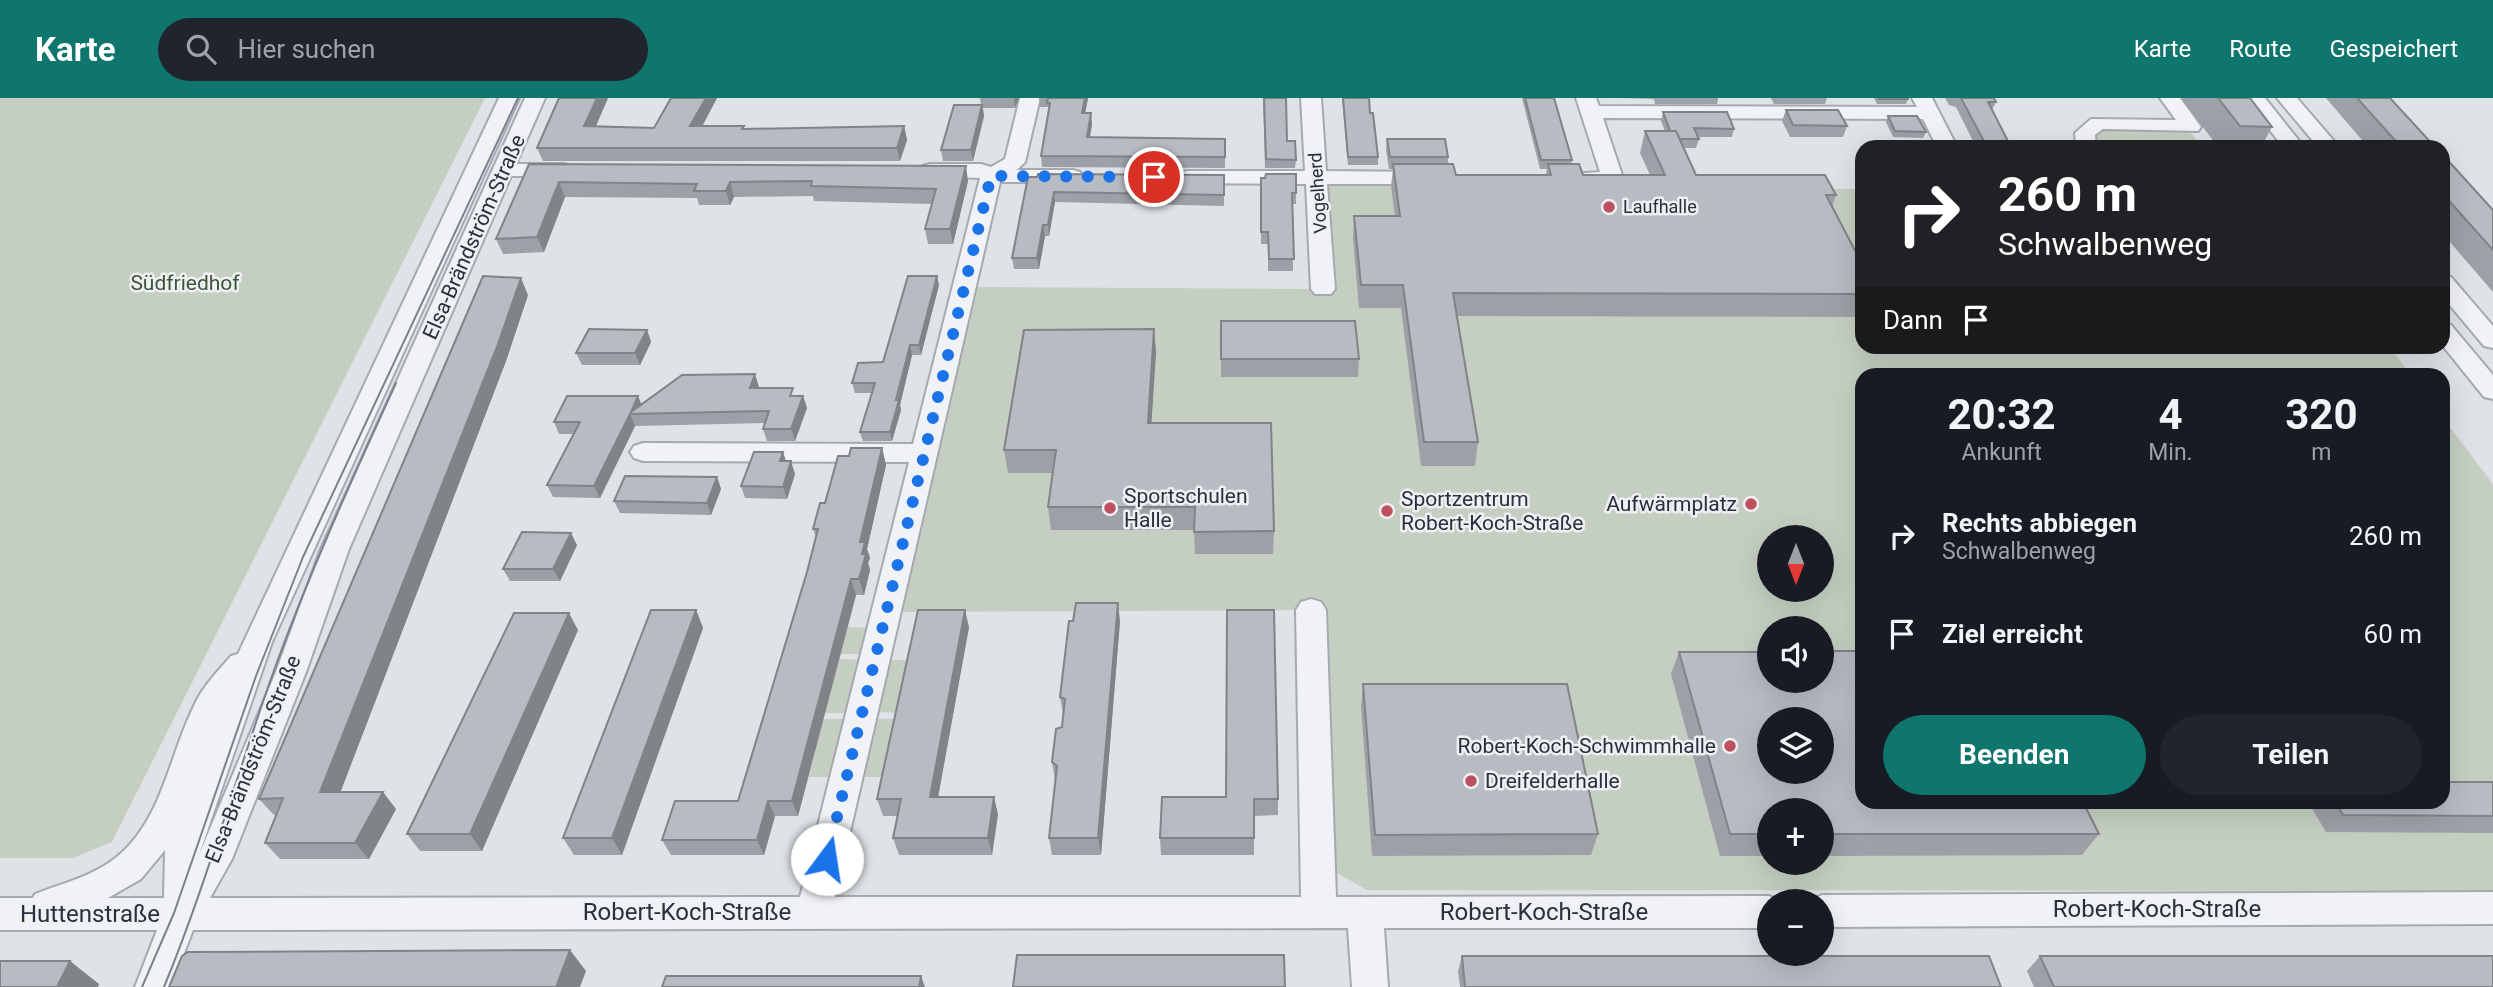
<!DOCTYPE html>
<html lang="de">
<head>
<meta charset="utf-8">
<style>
	:root { --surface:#171b24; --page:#20242c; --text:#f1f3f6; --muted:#9ea1a6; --accent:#0f766e }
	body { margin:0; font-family:Roboto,sans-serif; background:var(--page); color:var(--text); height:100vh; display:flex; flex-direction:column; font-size:26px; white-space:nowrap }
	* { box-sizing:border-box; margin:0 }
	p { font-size:23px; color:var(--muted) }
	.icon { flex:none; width:38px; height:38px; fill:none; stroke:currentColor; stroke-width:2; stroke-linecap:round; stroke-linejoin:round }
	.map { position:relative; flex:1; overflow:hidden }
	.details { position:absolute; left:1855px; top:270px; width:595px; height:441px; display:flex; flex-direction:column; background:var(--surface); border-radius:21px; box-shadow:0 7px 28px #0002 }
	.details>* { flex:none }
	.banner { position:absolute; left:1855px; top:42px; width:595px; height:214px; border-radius:21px; box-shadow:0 7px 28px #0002; background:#202124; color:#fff; overflow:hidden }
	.needle { width:46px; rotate:180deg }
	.fabs { position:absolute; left:1757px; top:427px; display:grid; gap:14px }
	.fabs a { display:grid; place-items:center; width:77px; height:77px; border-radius:50%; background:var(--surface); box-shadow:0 7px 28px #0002; font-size:35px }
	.pin { position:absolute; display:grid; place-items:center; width:60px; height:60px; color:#fff; margin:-30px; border:4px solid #fff; border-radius:50%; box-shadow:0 2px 7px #0007 }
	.me { position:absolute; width:77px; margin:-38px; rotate:14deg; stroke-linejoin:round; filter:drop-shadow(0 0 5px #0008) }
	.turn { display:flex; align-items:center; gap:24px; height:147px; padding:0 28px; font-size:32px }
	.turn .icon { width:91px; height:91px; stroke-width:2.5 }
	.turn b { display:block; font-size:49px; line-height:60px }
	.then { display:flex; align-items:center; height:66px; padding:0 28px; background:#0003; gap:14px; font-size:26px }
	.eta { display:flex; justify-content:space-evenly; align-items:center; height:119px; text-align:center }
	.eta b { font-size:42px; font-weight:700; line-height:49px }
	.action { display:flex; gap:14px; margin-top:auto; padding:14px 28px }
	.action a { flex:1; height:80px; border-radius:42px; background:var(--accent); color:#fff; font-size:28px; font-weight:700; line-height:80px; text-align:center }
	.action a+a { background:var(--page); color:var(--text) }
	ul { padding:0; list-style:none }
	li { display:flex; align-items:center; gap:21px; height:98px; padding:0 28px }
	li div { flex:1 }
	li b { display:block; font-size:26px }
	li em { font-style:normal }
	header { display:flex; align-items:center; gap:42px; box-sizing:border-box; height:98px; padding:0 35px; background:var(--accent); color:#fff }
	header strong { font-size:33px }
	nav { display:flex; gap:38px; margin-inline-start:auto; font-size:24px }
	.search { width:490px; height:63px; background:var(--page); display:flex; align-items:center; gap:18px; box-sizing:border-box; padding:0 24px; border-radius:38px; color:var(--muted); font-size:26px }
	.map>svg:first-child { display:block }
	.green { fill:#c4cfc1; fill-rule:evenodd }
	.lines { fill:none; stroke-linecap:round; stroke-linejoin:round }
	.minor-casing { stroke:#a5a9b0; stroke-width:4 }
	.minor { fill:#f1f2f5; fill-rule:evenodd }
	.tram { stroke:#7a818e; stroke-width:2 }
	.wall { fill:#9da1a7 }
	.shaded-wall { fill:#808388 }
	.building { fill:#b7bbc2; stroke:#808388; stroke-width:2; fill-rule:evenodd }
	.route { stroke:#1a73e8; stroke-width:12; stroke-dasharray:0 21.6 }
	.poi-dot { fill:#be5160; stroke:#eef0f4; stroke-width:2.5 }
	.labels { text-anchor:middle; stroke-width:5; stroke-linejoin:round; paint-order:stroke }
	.far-street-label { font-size:18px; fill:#29303c; stroke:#eef0f4 }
	.far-poi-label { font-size:18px; fill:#29303c; stroke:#eef0f4; text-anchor:start }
	.street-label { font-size:21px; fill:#29303c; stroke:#eef0f4 }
	.park-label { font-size:21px; fill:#3e5638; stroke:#eef0f4 }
	.poi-label { font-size:21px; fill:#29303c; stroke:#eef0f4; text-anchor:start }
	.near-street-label { font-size:24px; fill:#29303c; stroke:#eef0f4 }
</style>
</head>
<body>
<header>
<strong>Karte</strong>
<div class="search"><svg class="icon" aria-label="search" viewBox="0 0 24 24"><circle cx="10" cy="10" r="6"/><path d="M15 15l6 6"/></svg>Hier suchen</div>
<nav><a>Karte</a><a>Route</a><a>Gespeichert</a></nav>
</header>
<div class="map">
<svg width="2493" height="889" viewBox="0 0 2493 889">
	<rect width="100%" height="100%" fill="#dfe2e6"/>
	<path class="green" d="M0 0H485L112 744 73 760H0Z
		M2098 28 2179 31 2192 36 2201 49H2093L2092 37Z
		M1317 80 1618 92 1862 91V248H2389L2410 276H1862V704H2443V320L2493 386V793L1367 792 1337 775 1315 596 1310 512 886 514 964 189 1323 191ZM1769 439H1822V492H1769ZM1769 530H1822V583H1769ZM1769 621H1822V674H1769ZM1769 712H1822V765H1769Z
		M847 529 875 530 868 556H840Z
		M839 561 866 562 854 615H825Z
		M889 562H916L905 615 876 614Z
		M823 621H852L838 679H809Z
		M875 621H903L891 679H861Z"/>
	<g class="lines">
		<defs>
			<path id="minor" d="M499 0H519L272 544 199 757 276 574 321 451 525 0H545L516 66H564L571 68 574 72 571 76 564 78H511L349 451 306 574 232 761 210 800 800 799 909 364 643 363 634 360 630 354 634 348 643 345 913 346 980 80 930 78 923 76 920 72 923 68 930 66H981L991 69 1005 61 1020 0H1040L1025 64 1017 72H1073L1080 74 1083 78 1080 82 1073 84H1000L835 799H1301L1296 512 1301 504 1311 501 1321 504 1326 512 1336 799 1769 798 1782 803H1769V830H1384L1388 889H1352L1348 830 193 832 171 889H135L157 832H0V800H33L35 796C63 785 94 778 118 758 162 721 169 659 193 610 202 589 217 574 231 558L238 556ZM165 752 164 800H108L141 781Z
				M1301 0H1321L1326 73 1430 74 1437 76 1440 80 1437 84 1430 86H1327L1335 191 1331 196H1315L1311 191 1306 86 1187 85 1180 83 1177 79 1180 75 1187 73H1305Z
				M1576 0H1596L1599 8 1917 9 1912 0H1932L1957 49H1937L1923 21 1603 20 1623 80 1620 84C1606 88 1586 88 1572 84L1569 80 1572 76 1600 74Z
				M2160 0H2180L2201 29 2198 33 2103 31 2095 37 2096 49H2076L2075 35 2091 21 2176 22Z
				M2245 0H2265L2304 49H2283Z
				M2277 0H2297L2339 49H2318Z
				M2443 177 2451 179 2493 228V250L2484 248 2443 199Z
				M2443 225 2451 227 2493 277V301L2484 299 2443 248Z
				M2493 794V826L1822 829V803H1809L1822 797Z"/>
		</defs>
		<use href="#minor" class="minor-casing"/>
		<use href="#minor" class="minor"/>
		<path class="tram" d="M142 889 174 815 256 578 303 459 518 0
			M164 889C206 787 235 682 272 578 308 478 352 381 396 285"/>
	</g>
	<path class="wall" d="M559 0H608L595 29 654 30 671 0H717L702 28H744V31L904 28 907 42 900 63H543L537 50Z
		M980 0H1019L1015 10H983L984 18 973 63H943L941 52 981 7Z
		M1039 0H1088L1085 15 1092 26 1090 39 1225 41V70L1042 69 1041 58 1048 13V9H1040Z
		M1263 0 1296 62 1295 70H1265Z
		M1342 0H1369L1370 15 1378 59V67H1348Z
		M1522 0H1554L1572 62 1571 66 1583 77H1650L1640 55 1645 33H1665L1661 23 1663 14 1734 31 1732 39H1698L1699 41 1696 50H1684L1696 77 1836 97 1832 109 1862 166V219L1457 218 1478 344 1475 368H1421L1401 210H1359L1353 141 1354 118H1395L1391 88 1393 71H1389L1386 52 1387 41 1448 59V66L1456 77H1546L1547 71H1540Z
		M1620 0H1718L1717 6H1655L1654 1Z
		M1771 0H1827L1825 6H1774Z
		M1874 0H1908V1L1906 6H1877Z
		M1945 0H1994L1996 4 1992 12 2011 49H1976L1956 9 1949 7Z
		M2181 0H2250L2272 29 2261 49H2218Z
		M2326 0H2390L2435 49H2368Z
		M1786 12 1847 28 1843 39H1790L1782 23Z
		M1888 18 1926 34 1923 40 1893 39 1886 24Z
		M2443 57 2493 112V194L2443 136Z
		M529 66 968 83 953 146H928L925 131 932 106 814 103 813 98 734 99 730 107H699L697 100 565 99 544 154 503 156 496 141Z
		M1224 77V108L1055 104 1049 138H1045L1039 171H1014L1012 160 1028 79Z
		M1261 80 1296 95V106H1293V173H1268V146H1261Z
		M939 187 921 257H912L900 307 901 312 892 343H863L860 334 872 295H855L852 285 883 264Z
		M528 197 506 263 340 694 396 711 369 761H280L265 745 276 717H274L259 701Z
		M1154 231 1156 254 1151 325 1274 433 1273 456H1195L1194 432H1051L1048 409 1052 375H1008L1004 352Z
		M647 232 651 244 640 267H582L576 255Z
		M1221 261H1359L1358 279H1221Z
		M759 289 758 290 795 298H803L807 310 795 343H767L763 331 765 325 635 328 600 400 553 399 547 387 573 336H559L554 324 642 306Z
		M882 350 886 367 867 451 870 460 868 465 870 472 864 497H856L798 718H775L764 757H671L662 742 738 703 807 474 816 440 813 431 849 358Z
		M786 363 795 376 787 401 745 400 741 388Z
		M717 379 721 391 711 417 620 415 614 403Z
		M577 447 560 483H510L503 471Z
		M696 512 703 530 622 757H574L563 740Z
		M1120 523 1101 757H1052L1049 740 1056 682H1055L1052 664 1062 629 1063 616 1060 599Z
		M969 529 938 699 998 716 992 757H899L893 740 898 718H883L877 701Z
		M578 532 482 753H420L407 736Z
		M1679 554 2099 736 2082 757 1822 758V712H1769V758H1720L1671 576Z
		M1363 586 1598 736 1591 757 1372 758 1361 608Z
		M2493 684V735L2326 734 2308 704H2443Z
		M1226 699 1278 701V717L1254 718V757H1161L1160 740Z
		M1462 858 2001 889H1460L1458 873Z
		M2040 858 2493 889H2034L2027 873Z"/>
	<path class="shaded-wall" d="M597 0H608L590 42 584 28Z
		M706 0H717L695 42 690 28Z
		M1014 0H1019L1015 10Z
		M1085 0H1088L1083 26 1082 15Z
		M982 7 984 18 973 63 971 52Z
		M1091 15 1092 26 1088 50 1087 39Z
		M904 28 907 42 900 63 897 50Z
		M966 68 968 83 953 146 950 131Z
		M559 84 565 99 544 154 537 139Z
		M730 84 734 99 730 107 726 93Z
		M1054 94 1055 104 1049 138 1048 127Z
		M1043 127 1045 138 1039 171 1037 160Z
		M937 178 939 187 921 257 919 247Z
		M521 180 528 197 506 263 334 711 320 694Z
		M1154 231 1156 254 1150 348 1148 325Z
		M647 232 651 244 640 267 635 255Z
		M910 247 912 257 900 307 901 312 892 343 890 334Z
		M755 276 759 289 754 302 750 290Z
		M638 298 643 310 631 314Z
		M803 298 807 310 795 343 791 331Z
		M630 316 635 328 600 400 594 388Z
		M882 350 886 367 867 451 870 460 868 465 870 472 864 497 859 481 860 444Z
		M783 354 787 366 780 363Z
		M791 363 795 376 787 401 783 389Z
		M717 379 721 391 711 417 707 405Z
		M571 435 577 447 560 483 553 471Z
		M851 481 856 497 798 718 792 703Z
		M1118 505 1120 523 1101 757 1098 740Z
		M696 512 703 530 622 757 612 740Z
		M965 512 969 529 935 716 930 699Z
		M569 515 578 532 482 753 470 736Z
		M383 694 396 711 369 761 355 745Z
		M994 699 998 716 992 757 988 740Z
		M768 703 775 718 764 757 757 742Z
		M570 852 586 873 580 889H556Z
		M70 863 99 886 98 889H57Z
		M921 878 925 889H919Z"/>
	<path class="building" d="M559 0H597L584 28 654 30 671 0H706L690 28H744L742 31 904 28 897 50H537Z
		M1048 0H1085L1082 15H1091L1087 39 1225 41V59L1041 58 1050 5H1047Z
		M1264 0H1286L1287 43H1295L1296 62 1266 61Z
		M1343 0H1369L1370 15H1373L1378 59H1348Z
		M1525 0H1554L1572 62H1541Z
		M1879 0H1908V1H1879Z
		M1961 0H1994L1996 4H1988L2011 49H1987Z
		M2218 0H2250L2272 29 2240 28Z
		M2357 0H2390L2435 49H2401Z
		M954 7H982L971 52H941Z
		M1786 12H1838L1847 28 1793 27Z
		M1663 14H1727L1734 31 1694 30 1699 41H1680L1676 33H1670Z
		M1888 18H1917L1926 34 1895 33Z
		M1645 33H1676L1696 77H1825L1836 97H1826L1862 166V196L1453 195 1478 344H1424L1403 187H1361L1354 118H1400L1393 66H1453L1456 77H1551L1548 66H1579L1583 77H1665Z
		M1387 41H1445L1448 59H1390Z
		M2443 57 2493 112V152L2443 96Z
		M529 66 966 68 950 131H925L936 91 811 88 812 83 730 84 726 93H694L697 86 559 84 537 139 496 141Z
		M1038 76 1224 77V97L1054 94 1048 127H1043L1037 160H1012L1028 79H1037Z
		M1266 76H1296V95H1292L1294 161H1269L1268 134H1261V80H1265Z
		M483 178 521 180 498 246 320 694H383L355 745H265L283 700 259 701Z
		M908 178H937L919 247H910L896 302H899L890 334H860L875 285H852L858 265 883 264Z
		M1221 223H1355L1359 261H1221Z
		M589 231 647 232 635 255H576Z
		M1154 231 1148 325H1271L1274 433 1194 434 1195 409H1048L1056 352H1004L1024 232Z
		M755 276 750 290H793L790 298H803L791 331H763L769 313 630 316 594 388 547 387 580 324H554L567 298H638L631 314 682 277Z
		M851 350H882L860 444H865L862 456H866L859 481H851L792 703H768L757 742H662L675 703H738L807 474 818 431H813L820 405H825L838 358H849Z
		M754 354H783L780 363H791L783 389 741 388Z
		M625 378 717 379 707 405 614 403Z
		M522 434 571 435 553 471H503Z
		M1076 505H1118L1098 740H1049L1057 668 1052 664 1056 631 1062 629 1065 601 1060 599 1069 523H1073Z
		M651 512H696L612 740H563Z
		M918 512H965L930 699H994L988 740H893L901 701H877Z
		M1227 512H1274L1278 701H1254V740H1160L1162 699H1226Z
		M514 515H569L470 736H407Z
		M1822 553H1862V704H2083L2099 736H1822V712H1769V736H1730L1679 554H1769V583H1822ZM1769 621H1822V674H1769Z
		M1363 586H1567L1598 736 1375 737Z
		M2443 684H2493V718L2343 717 2335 704H2443Z
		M570 852 556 889H169L182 858 188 854Z
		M1017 857H1284L1285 889H1013Z
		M1462 858H1989L2001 889H1465Z
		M2040 858H2493V889H2054Z
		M0 863H70L57 889H0Z
		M666 878H921L919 889H662Z"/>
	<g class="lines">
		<path class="route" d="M827 761 991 78 1154 79"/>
	</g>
	<g class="poi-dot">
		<circle cx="1609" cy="109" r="7"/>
		<circle cx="1751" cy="406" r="7"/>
		<circle cx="1110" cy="410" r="7"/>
		<circle cx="1387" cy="413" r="7"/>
		<circle cx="1730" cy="648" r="7"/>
		<circle cx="1471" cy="683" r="7"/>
	</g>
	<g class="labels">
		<g class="far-street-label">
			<text transform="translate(1318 95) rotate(-94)" y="6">Vogelherd</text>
		</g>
		<g class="far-poi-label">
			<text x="1623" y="115">Laufhalle</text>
		</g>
		<g class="street-label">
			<text transform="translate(474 139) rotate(-66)" y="7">Elsa-Brändström-Straße</text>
			<text transform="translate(253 661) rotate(-68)" y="7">Elsa-Brändström-Straße</text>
		</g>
		<g class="park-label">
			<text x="185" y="192">Südfriedhof</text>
		</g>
		<g class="poi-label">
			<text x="1124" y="405">Sportschulen<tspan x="1124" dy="24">Halle</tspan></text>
			<text x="1401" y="408">Sportzentrum<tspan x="1401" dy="24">Robert-Koch-Straße</tspan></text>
			<text x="1737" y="413" text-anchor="end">Aufwärmplatz</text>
			<text x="1716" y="655" text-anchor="end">Robert-Koch-Schwimmhalle</text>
			<text x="1485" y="690">Dreifelderhalle</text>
		</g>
		<g class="near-street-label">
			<text x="2157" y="819">Robert-Koch-Straße</text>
			<text x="687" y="822">Robert-Koch-Straße</text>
			<text x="1544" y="822">Robert-Koch-Straße</text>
			<text x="90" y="824">Huttenstraße</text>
		</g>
	</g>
</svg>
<div class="fabs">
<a><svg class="needle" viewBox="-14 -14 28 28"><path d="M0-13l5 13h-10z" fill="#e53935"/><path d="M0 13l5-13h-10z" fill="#9ea1a6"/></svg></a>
<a><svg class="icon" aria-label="sound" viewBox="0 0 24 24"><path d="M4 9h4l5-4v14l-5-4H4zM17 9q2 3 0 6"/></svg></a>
<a><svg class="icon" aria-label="layers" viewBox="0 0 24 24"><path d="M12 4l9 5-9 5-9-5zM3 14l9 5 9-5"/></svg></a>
<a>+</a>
<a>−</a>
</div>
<div class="pin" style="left:1154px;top:79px;background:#d93025"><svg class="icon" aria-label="arrive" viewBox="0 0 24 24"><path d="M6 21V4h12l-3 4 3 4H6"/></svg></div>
<svg class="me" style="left:827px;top:761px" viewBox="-20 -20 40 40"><circle r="19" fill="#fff"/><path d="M0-13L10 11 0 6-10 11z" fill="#1a73e8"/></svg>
<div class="banner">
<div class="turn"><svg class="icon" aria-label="right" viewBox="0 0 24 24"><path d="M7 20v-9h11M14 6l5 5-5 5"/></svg><div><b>260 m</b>Schwalbenweg</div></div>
<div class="then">Dann<svg class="icon" aria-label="arrive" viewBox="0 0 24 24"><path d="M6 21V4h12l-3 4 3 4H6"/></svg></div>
</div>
<section class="details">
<div class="eta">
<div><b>20:32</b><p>Ankunft</p></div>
<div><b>4</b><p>Min.</p></div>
<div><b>320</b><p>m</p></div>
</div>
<ul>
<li><svg class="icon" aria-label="right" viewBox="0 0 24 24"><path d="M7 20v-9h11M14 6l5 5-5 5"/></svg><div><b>Rechts abbiegen</b><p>Schwalbenweg</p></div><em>260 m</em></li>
<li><svg class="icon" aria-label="arrive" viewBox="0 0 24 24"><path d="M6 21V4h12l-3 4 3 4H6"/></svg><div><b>Ziel erreicht</b></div><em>60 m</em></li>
</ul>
<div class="action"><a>Beenden</a><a>Teilen</a></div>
</section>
</div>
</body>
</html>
